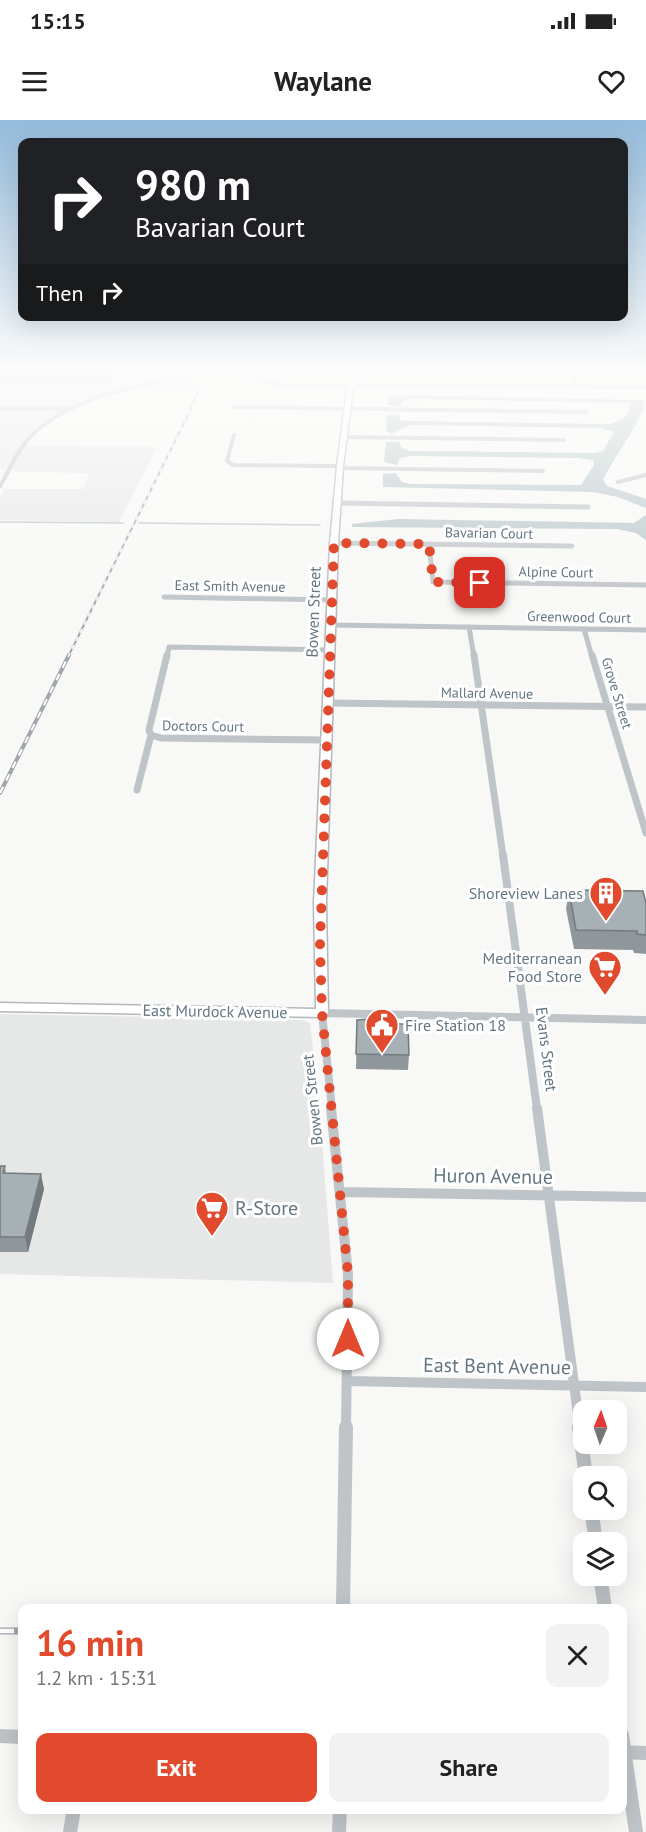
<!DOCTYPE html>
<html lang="en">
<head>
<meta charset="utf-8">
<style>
	:root { --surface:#fff; --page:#f2f2f2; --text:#222; --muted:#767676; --accent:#e14a2d }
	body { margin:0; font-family:"PT Sans",sans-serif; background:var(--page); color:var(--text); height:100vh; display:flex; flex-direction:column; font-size:22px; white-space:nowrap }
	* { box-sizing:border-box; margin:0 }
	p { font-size:20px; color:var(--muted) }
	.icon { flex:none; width:33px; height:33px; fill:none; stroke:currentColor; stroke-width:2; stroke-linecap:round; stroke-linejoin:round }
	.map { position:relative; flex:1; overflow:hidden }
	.panel { position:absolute; left:18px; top:1484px; width:609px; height:210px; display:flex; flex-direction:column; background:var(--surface); border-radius:12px; box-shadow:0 6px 24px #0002 }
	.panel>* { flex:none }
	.hud { position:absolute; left:18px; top:18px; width:610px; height:183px; border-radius:12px; box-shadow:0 6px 24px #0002; background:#202124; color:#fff; overflow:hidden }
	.needle { width:39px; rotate:2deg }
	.fabs { position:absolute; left:573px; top:1280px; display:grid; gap:12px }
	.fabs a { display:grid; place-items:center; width:54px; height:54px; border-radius:12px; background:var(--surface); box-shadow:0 6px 24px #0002; font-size:30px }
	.pin { position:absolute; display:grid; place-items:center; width:51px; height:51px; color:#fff; margin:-26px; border-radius:12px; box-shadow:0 3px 9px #0006 }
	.me { position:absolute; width:66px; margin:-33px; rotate:0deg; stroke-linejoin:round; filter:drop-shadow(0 0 4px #0008) }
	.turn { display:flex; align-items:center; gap:21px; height:126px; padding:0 18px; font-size:27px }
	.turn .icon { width:78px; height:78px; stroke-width:2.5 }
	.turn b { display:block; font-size:42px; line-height:51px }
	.then { display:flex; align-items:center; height:57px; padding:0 18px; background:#0003; gap:12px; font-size:22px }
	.round { display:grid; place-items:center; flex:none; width:63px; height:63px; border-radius:12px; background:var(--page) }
	.summary { display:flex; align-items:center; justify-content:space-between; height:102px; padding:0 18px }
	h1 { font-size:36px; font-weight:700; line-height:45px; color:var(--accent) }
	.action { display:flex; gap:12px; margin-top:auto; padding:12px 18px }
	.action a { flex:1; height:69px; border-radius:12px; background:var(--accent); color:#fff; font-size:24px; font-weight:700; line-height:69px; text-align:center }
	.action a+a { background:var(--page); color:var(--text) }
	.status { display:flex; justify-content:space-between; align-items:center; height:42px; padding:0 30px; background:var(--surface); direction:ltr }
	.status svg { height:16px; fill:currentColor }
	header { display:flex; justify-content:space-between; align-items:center; height:78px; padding:0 18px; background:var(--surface); font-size:27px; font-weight:700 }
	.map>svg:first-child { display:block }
	.built { fill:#e6e8e7 }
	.water { fill:#b7c5c8 }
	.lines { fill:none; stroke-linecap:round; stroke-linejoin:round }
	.stream { stroke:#b7c5c8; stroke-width:1.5 }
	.secondary-casing { stroke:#b2b8bc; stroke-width:3 }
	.minor-far5 { stroke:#bfc4c8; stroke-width:4 }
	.minor-far4 { stroke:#bfc4c8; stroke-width:5 }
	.minor-far3 { stroke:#bfc4c8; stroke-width:7 }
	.minor-far2 { stroke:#bfc4c8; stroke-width:8 }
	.minor-far1 { stroke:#bfc4c8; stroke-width:10 }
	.minor { stroke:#bfc4c8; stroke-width:14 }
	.secondary { fill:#fff; fill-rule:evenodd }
	.rail-far2-casing { stroke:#9fa7ac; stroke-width:2 }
	.rail-far1-casing { stroke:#9fa7ac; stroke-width:4 }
	.rail-casing { stroke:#9fa7ac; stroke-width:7 }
	.rail-far2 { stroke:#fff; stroke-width:1.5; stroke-dasharray:4.5; stroke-linecap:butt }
	.rail-far1 { stroke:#fff; stroke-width:2; stroke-dasharray:7; stroke-linecap:butt }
	.rail { stroke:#fff; stroke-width:4.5; stroke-dasharray:14; stroke-linecap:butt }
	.wall { fill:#8f979c }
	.shaded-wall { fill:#747b7f }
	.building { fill:#a6b0b5; stroke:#747b7f; stroke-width:1.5 }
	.route { stroke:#e14a2d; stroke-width:10; stroke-dasharray:0 18 }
	.labels { text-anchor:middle; stroke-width:6; stroke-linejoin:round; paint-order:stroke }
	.far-street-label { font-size:14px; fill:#647680; stroke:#fff }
	.street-label { font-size:16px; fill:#647680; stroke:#fff }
	.poi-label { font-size:16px; fill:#647680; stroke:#fff; text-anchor:end }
	.near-street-label { font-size:20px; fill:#647680; stroke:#fff }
	.near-poi-label { font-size:20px; fill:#647680; stroke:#fff; text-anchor:start }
</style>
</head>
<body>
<div class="status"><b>15:15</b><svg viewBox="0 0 49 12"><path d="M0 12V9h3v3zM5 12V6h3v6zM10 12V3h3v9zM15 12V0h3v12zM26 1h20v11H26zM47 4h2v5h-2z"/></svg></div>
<header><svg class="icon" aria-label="menu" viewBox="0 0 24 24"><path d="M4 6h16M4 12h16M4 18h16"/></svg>Waylane<svg class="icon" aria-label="heart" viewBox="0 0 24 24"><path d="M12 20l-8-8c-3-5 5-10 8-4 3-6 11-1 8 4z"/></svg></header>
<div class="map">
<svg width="646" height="1712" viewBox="0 0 646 1712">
	<rect width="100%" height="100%" fill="#f8f8f6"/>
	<path class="built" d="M0 253H200L187 271 138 267 73 286 37 306 21 325 157 327 119 402 0 400V377L5 369H83L90 353 14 352 16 350 0 349Z
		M0 894 302 900 310 903 318 971 333 1163 0 1154Z"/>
	<path class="water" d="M388 275 645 280C646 295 610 343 603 360L607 366 646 379V388L618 377 593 372 383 367V354L396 353 402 362 410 364 581 365 594 345 593 340 577 338 411 336 400 338 397 345 384 342 386 322H399L402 328 410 331 596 333 603 331 614 312 600 308 409 305 391 314 386 310 387 295H399L400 300 406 301 608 304C620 303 631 296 630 283L413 279 403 281 400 287 388 285Z
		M646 395V420L636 413 617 409 352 407V404L398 399 634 403Z"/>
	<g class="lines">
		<path class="stream" d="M0 402 123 403
			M139 403 320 405"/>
		<defs>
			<path id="secondary" d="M349 253H355L343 346 338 423 326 783 328 893 322 897 0 891V883L316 889 314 783 330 423 337 346Z"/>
		</defs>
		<use href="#secondary" class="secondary-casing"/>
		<path class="minor-far5" d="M234 253 281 265 646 267
			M572 253 577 267
			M234 287 586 292
			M0 289H69
			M234 315 227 341 233 345 340 346
			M344 317 564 320
			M340 348 543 351
			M618 362 646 355
			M0 366C11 348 19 326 35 312 78 273 144 266 198 253"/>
		<path class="minor-far4" d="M337 383 588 387
			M334 423 572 426
			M429 424 433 462 646 465
			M164 477 332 480
			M331 505 646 510
			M469 507 474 537
			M584 509 592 537
			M167 537 169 527 330 530"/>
		<path class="minor-far3" d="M167 535 149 610 151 615 161 618 326 620
			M474 535 503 736
			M592 535 646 713
			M328 583 646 587
			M137 670 151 615"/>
		<path class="minor-far2" d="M503 735 537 989
			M332 989 322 893 646 900"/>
		<path class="minor-far1" d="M331 988 348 1154 346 1309
			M537 988 580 1309
			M340 1072 646 1077
			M348 1261 646 1267"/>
		<path class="minor" d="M579 1307 586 1356
			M591 1389 596 1422
			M600 1455 605 1488
			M343 1488 346 1307
			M622 1615 636 1712
			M0 1616 22 1617
			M622 1632 646 1633
			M70 1712 74 1689
			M339 1712 340 1689"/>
		<use href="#secondary" class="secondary"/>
		<defs>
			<path id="rail-far2" d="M68 537 188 295 206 253"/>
			<path id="rail-far1" d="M0 673 69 535"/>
			<path id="rail" d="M0 1511H22"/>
		</defs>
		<use href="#rail-far2" class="rail-far2-casing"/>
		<use href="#rail-far1" class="rail-far1-casing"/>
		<use href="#rail" class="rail-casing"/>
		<use href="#rail-far2" class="rail-far2"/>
		<use href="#rail-far1" class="rail-far1"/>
		<use href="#rail" class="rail"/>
	</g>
	<path class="wall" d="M0 253H115L110 263H0Z
		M569 770 646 783V834L634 833 633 830 574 829 566 789Z
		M357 900 388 904 409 935 408 950 356 949Z
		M0 1046H5L6 1053 44 1069 28 1132H0Z"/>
	<path class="shaded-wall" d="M110 253H115L110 263Z
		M41 1054 44 1069 28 1132 25 1117Z"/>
	<path class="building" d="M0 253H110V255H0Z
		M569 770 643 771 646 783V815L637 814V811L576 810Z
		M380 898 379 900H388V904H408L409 935 356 934 357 900Z
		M0 1046H5L3 1053 41 1054 25 1117H0Z"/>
	<linearGradient id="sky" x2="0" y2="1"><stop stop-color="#94bbdb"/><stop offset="0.51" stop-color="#fcfcfb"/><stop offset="1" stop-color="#fcfcfb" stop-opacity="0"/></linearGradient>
	<rect width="646" height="493" fill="url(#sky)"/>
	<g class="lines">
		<path class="route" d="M348 1219V1154L322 893 320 825 334 423 429 424 433 462 480 463"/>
	</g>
	<defs>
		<symbol id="building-pin" viewBox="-11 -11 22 30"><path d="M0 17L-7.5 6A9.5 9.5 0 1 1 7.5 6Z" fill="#e14a2d" stroke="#fff"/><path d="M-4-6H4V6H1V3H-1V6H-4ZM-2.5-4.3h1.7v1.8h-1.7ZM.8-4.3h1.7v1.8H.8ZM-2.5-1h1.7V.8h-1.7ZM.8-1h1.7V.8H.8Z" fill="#fff"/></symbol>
		<symbol id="supermarket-pin" viewBox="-11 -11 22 30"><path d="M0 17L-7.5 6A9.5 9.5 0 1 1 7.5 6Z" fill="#e14a2d" stroke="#fff"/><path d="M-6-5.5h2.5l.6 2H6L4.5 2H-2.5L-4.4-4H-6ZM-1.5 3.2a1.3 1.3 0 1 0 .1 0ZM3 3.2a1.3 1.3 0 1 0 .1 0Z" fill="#fff"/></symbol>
		<symbol id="civic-pin" viewBox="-11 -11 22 30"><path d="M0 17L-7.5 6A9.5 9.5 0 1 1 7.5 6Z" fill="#e14a2d" stroke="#fff"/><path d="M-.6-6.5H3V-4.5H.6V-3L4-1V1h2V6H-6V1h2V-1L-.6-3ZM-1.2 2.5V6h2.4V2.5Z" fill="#fff"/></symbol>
	</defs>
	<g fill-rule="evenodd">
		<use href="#building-pin" x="587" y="754" width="38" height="52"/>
		<use href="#supermarket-pin" x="586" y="828" width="38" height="52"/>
		<use href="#civic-pin" x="363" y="886" width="38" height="52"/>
		<use href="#supermarket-pin" x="193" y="1069" width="38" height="52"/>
	</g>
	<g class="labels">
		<g class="far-street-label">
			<text transform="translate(489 413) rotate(1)" y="5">Bavarian Court</text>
			<text transform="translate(556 452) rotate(1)" y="5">Alpine Court</text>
			<text transform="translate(230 466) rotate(1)" y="5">East Smith Avenue</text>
			<text transform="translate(579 497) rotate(1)" y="5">Greenwood Court</text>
			<text transform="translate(487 573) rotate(1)" y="5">Mallard Avenue</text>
			<text transform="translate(617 573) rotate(73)" y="5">Grove Street</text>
			<text transform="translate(203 606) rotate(1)" y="5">Doctors Court</text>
		</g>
		<g class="street-label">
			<text transform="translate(313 492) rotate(-88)" y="6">Bowen Street</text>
			<text transform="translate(215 891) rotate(1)" y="6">East Murdock Avenue</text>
			<text transform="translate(547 929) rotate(83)" y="6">Evans Street</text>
			<text transform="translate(312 980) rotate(-96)" y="6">Bowen Street</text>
		</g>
		<g class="poi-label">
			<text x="583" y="779">Shoreview Lanes</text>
			<text x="582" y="844">Mediterranean<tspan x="582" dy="18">Food Store</tspan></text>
			<text x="405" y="911" text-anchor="start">Fire Station 18</text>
		</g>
		<g class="near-street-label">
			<text transform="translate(493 1056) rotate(1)" y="7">Huron Avenue</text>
			<text transform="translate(497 1246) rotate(1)" y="7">East Bent Avenue</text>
		</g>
		<g class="near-poi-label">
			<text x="235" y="1095">R-Store</text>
		</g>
	</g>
</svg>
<div class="fabs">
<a><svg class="needle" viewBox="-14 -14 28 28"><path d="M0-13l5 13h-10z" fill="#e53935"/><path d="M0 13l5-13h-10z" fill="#767676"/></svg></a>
<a><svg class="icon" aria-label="search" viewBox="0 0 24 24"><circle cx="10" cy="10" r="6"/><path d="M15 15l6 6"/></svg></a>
<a><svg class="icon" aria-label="layers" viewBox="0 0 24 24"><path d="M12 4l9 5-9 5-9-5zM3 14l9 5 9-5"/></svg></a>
</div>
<div class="pin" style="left:480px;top:463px;background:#d93025"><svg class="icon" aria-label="arrive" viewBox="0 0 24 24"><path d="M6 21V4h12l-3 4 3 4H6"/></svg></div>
<svg class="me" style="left:348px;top:1219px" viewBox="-20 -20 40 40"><circle r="19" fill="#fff"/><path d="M0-13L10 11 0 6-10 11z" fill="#e14a2d"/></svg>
<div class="hud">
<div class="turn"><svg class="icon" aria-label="right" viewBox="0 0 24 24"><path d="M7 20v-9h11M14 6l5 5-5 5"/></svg><div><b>980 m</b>Bavarian Court</div></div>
<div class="then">Then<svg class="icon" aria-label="right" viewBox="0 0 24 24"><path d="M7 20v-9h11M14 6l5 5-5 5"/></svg></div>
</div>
<section class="panel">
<div class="summary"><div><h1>16 min</h1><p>1.2 km · 15:31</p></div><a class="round"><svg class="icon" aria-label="close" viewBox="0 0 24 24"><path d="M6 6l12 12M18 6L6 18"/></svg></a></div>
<div class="action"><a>Exit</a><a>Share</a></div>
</section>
</div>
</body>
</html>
